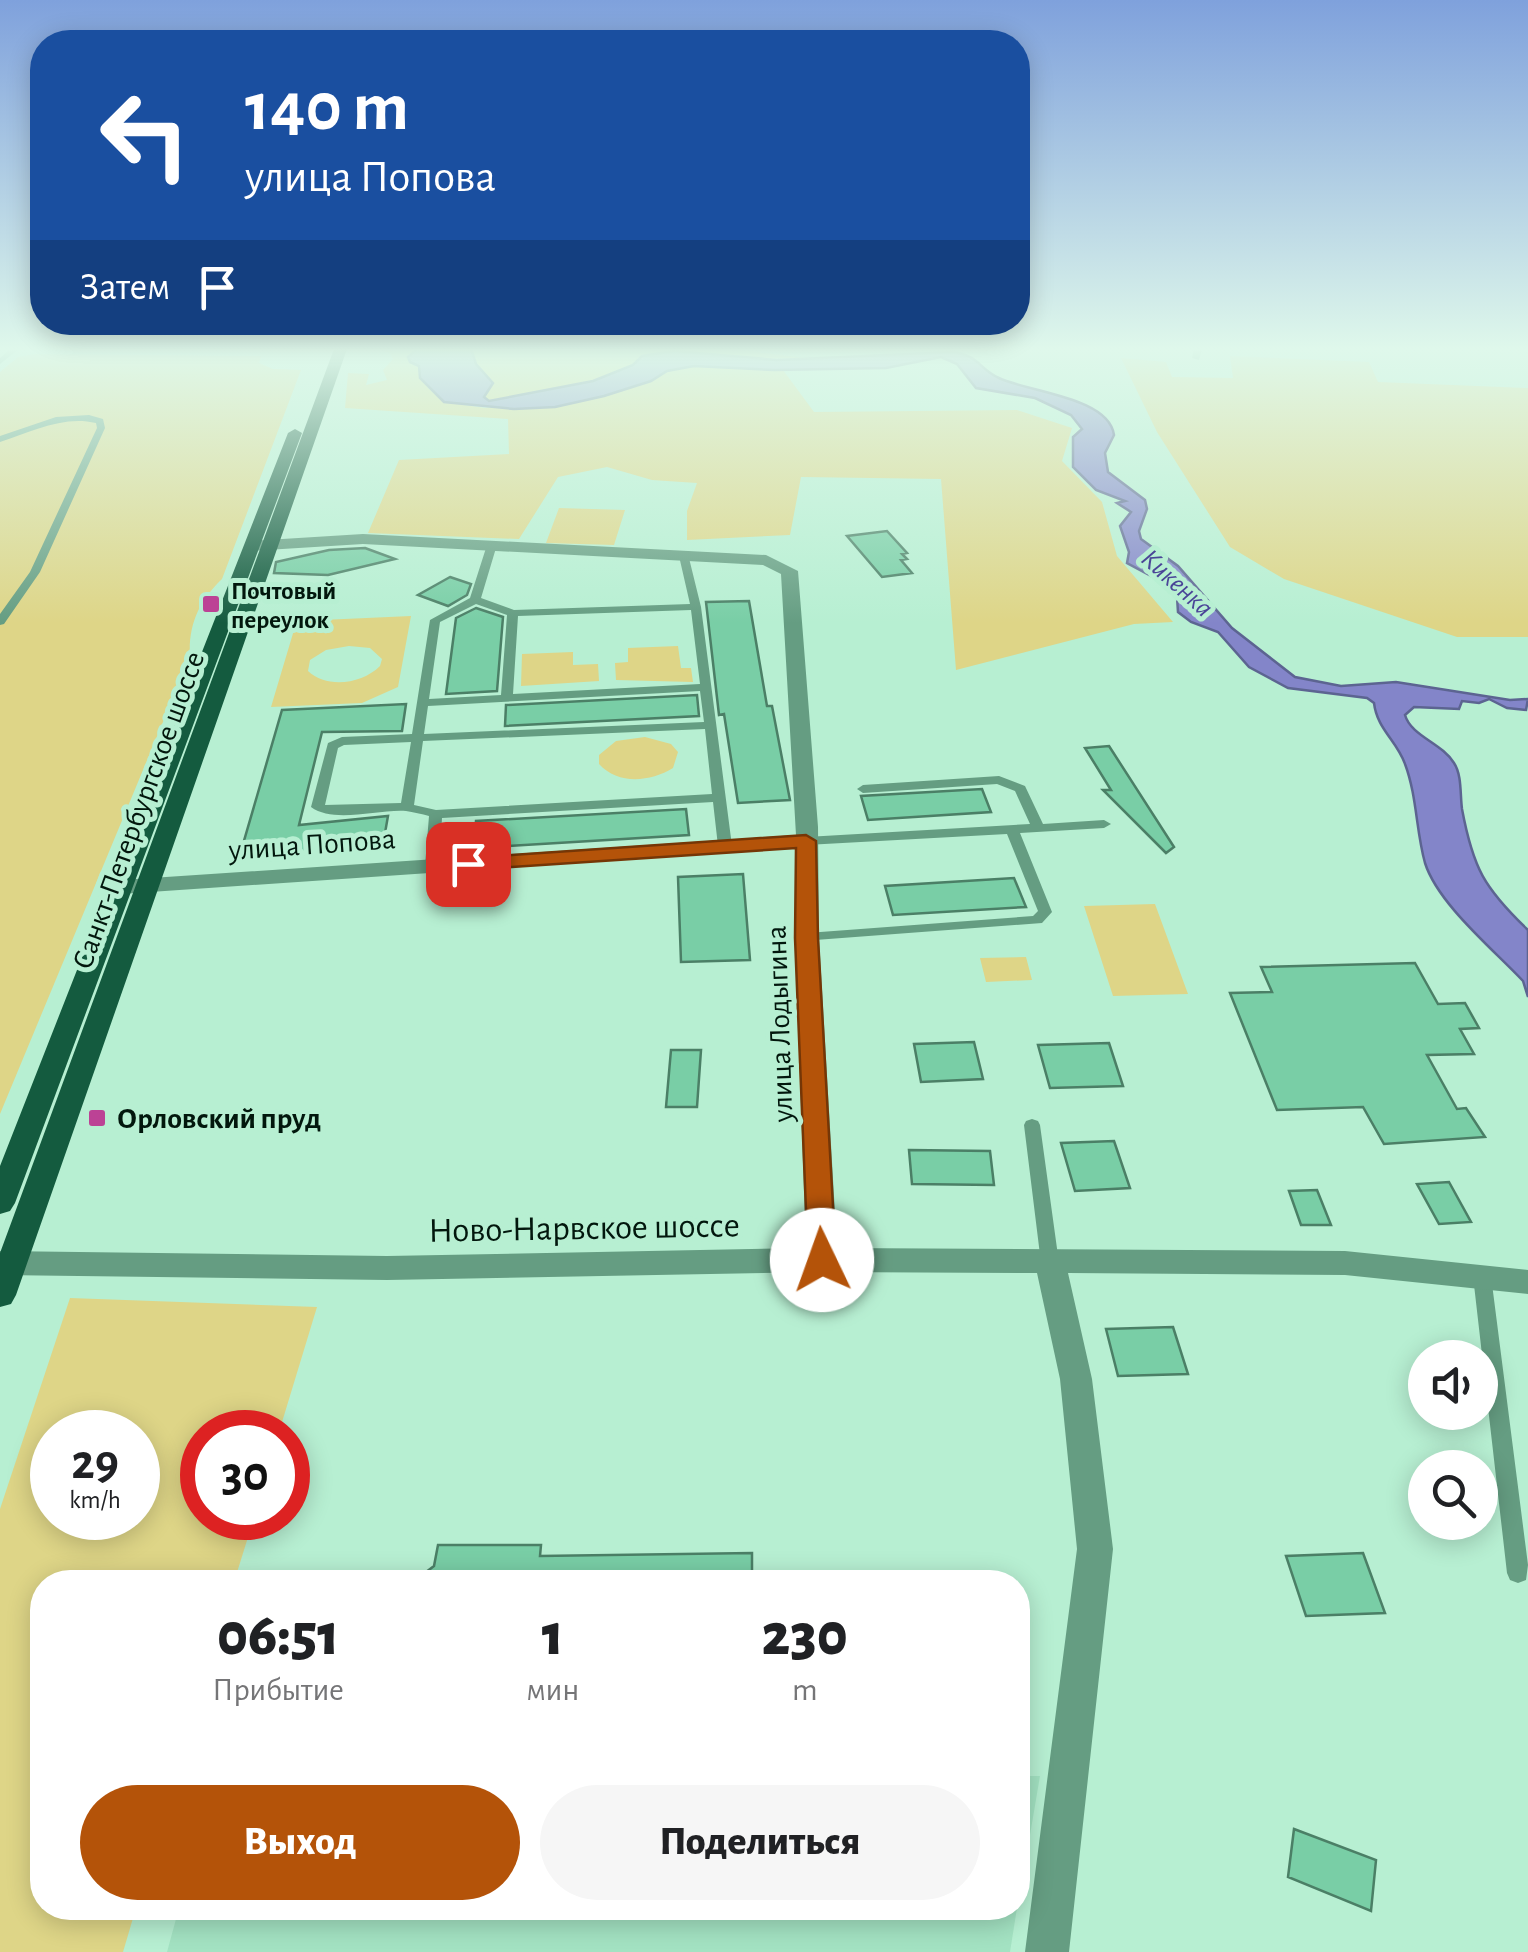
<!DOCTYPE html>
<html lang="ru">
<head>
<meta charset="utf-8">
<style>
	:root { --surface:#fff; --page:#f6f6f6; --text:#202124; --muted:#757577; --accent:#b45309 }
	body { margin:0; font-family:"Alegreya Sans",sans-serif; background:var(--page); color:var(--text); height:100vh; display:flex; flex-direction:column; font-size:38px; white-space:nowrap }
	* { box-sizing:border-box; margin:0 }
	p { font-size:32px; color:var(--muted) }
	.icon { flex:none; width:55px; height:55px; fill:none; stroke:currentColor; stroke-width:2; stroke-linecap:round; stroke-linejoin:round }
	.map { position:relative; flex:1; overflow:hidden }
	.drawer { position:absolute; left:30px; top:1570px; width:1000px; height:350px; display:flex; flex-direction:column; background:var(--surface); border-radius:40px; box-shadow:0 5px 25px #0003 }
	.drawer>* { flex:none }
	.banner { position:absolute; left:30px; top:30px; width:1000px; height:305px; border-radius:40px; box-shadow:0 5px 25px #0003; background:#1a4fa0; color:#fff; overflow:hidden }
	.buttons { position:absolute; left:1408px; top:1340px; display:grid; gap:20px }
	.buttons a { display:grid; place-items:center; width:90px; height:90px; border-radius:50%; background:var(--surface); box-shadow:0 5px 25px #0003; font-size:50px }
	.speed { position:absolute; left:30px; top:1410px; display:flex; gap:20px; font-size:50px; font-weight:700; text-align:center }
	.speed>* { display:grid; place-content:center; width:130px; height:130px; border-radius:50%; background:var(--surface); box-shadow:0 5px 25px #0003; line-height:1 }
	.speed small { font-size:25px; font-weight:400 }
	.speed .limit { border:15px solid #d22; background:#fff; color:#111 }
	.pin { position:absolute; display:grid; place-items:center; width:85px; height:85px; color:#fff; margin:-42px; border-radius:20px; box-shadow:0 5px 15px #0006 }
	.me { position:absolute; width:110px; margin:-55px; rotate:357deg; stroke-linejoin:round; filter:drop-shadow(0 0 8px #0008) }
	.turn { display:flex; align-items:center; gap:35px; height:210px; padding:0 50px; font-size:45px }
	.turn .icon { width:130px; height:130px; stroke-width:2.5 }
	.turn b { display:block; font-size:70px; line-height:85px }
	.then { display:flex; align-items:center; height:95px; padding:0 50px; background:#0003; gap:20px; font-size:38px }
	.eta { display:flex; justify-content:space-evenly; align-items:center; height:170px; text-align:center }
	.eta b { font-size:60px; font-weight:800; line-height:70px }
	.primary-button { display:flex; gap:20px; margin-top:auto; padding:20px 50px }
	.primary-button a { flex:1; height:115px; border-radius:60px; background:var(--accent); color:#fff; font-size:40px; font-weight:800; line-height:115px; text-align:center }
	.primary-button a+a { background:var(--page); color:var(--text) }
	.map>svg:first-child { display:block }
	.built { fill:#a3e2c2 }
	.green { fill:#ded587; fill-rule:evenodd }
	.water { fill:#8385c9; stroke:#5c6491; stroke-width:2.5 }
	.building { fill:#79cea6; stroke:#4b7f66; stroke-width:2.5 }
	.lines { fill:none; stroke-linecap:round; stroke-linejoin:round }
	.lane { fill:#659d82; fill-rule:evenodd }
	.street { fill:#659d82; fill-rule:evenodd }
	.primary { fill:#145b3f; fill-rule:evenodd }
	.route { fill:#b45309; stroke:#753606; stroke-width:2.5 }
	.poi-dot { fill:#bc4295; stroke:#b7efd2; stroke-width:4 }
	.labels { text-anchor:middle; stroke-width:10; stroke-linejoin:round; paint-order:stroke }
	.far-poi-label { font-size:25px; font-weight:bold; fill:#02170d; stroke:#b7efd2; text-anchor:start }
	.far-water-label { font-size:28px; font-style:italic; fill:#4a4597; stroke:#b7efd2 }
	.street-label { font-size:30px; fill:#02170d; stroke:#b7efd2 }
	.poi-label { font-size:30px; font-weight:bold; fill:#02170d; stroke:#b7efd2; text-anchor:start }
	.near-street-label { font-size:35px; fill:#02170d; stroke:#b7efd2 }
</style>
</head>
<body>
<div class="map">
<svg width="1528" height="1952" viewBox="0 0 1528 1952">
	<rect width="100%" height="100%" fill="#b7efd2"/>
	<path class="built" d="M1018 1776H1040L1018 1906Z
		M179 1908H1017L1010 1952H167Z"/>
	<path class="green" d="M378 349H417L409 357 419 367 428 388 444 402 485 408 651 381C681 351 745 370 783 370L814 412 1017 410 1072 428 1062 461 1102 502 1117 556 1173 622 1134 624 956 670 941 479 801 477 790 535 687 540V511L697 483 652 480 607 467 558 477 519 539 368 533 399 460 509 454 508 419 345 408 348 373 369 374 366 385 387 380 383 370 393 359 390 353Z
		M471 349H735L804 358 742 359 683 351 648 354 633 365 593 381 489 401 484 397 487 379 476 364Z
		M35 354 261 356 259 363 273 369 301 370 222 579C199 601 188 625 190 657L0 1114V372L18 357Z
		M1230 356 1369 362 1378 382 1528 388V637H1457L1284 579 1230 547 1157 432 1121 358 1166 362 1172 377 1233 378Z
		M559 508 625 510 614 545 546 543Z
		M411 616 398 687 362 703 271 707 294 630H275L277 622ZM349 646 370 648 382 659 380 666C362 684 327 689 308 671L310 660 326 650Z
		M678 646 681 668H691L693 682 616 680 615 663 628 662V648Z
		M573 652V665L598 664 599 681 521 686 522 654Z
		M645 737 671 744 678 752 673 768C650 782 618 785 599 764V755L616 741Z
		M1155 904 1188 994 1113 996 1084 906Z
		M1026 957 1032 980 986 982 980 958Z
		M70 1298 317 1307 279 1432H202V1518H254L234 1582H42V1908H136L123 1952H0V1509ZM52 1432H138V1518H52Z"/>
	<path class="water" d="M417 349H471L476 364 493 383 484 397 489 401 593 381 633 365 642 356 674 351 777 360 953 352C980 356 979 369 999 378 1028 392 1109 397 1114 435L1105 453 1108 472 1145 500 1147 509 1139 531 1141 539 1178 566 1232 628 1295 677 1341 686 1396 682 1510 700 1528 699 1526 710 1507 708 1489 699 1479 703 1462 701 1459 709 1414 707 1405 715C1411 736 1442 743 1454 763 1462 775 1460 794 1462 809 1473 868 1484 888 1528 930V997L1523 981C1494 950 1438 904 1425 863 1416 831 1417 796 1405 764 1397 741 1377 729 1374 703L1367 698 1288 688 1249 667 1218 632 1191 622 1178 612 1177 597 1164 583 1127 563 1129 552 1120 526 1131 512 1117 503 1125 501 1096 490 1073 467V437L1082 429 1071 415 1035 398 976 388 957 364 941 357 886 368 774 370 694 366 667 371 651 381 604 396 555 407 514 409 444 402 420 378 419 366 410 362 408 357Z"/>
	<path class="building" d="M887 531 907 553 902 554 907 559 901 560 912 573 882 577 847 536Z
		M365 548 395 559 328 575 274 573 276 562 329 550Z
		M450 577 471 584 467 595 448 606 418 595Z
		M749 601 767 706H772L790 800 738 803 724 714 719 715 706 602Z
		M476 608 503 617 497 691 446 694 456 618Z
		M697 695 699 716 505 726 506 705Z
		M406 704 402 731 322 732 299 825 388 816 382 850 239 858 282 710Z
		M1109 746 1174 847 1166 853 1103 790H1111L1085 748Z
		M982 789 991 812 868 820 861 796Z
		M686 809 689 835 474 848 476 821Z
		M743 874 750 960 681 962 678 877Z
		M1014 878 1026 907 893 915 885 886Z
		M1415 963 1438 1004 1465 1003 1479 1028 1460 1029 1474 1054 1427 1055 1457 1109 1466 1108 1485 1137 1384 1144 1363 1107 1277 1110 1230 993 1272 992 1261 967Z
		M974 1042 983 1079 921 1082 914 1044Z
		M1109 1043 1123 1086 1050 1088 1038 1045Z
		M671 1050H701L697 1107H666Z
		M1114 1141 1130 1188 1075 1191 1061 1143Z
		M909 1150 990 1151 994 1185 912 1184Z
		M1449 1182 1471 1222 1439 1224 1417 1184Z
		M1317 1190 1331 1225H1301L1289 1191Z
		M1173 1327 1188 1374 1118 1376 1106 1329Z
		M438 1545H541L540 1556 752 1553V1582H413L434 1566Z
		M1363 1553 1385 1613 1306 1616 1286 1556Z
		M1294 1829 1376 1860 1371 1911 1288 1877Z"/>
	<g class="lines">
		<path class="lane" d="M10 349H19L0 364V358Z
			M1194 349H1202L1199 360 1192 358Z
			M89 415 103 419 105 428 40 572 4 624 0 625V614L30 572 97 428 96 423C63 415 31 432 0 442V436L56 417Z
			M491 545 496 548 481 598 514 610 690 604 679 556 688 554 701 607 732 846 730 849 725 850 718 846 713 802 442 818 439 866 432 870 425 866 429 816C422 814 413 812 406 811 378 809 334 824 311 807L328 743 342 737 412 734 430 620 470 598 486 548ZM476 604 507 615 501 695 429 699 440 622ZM691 610 700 684 513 694 518 616ZM700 691 704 722 424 734 428 706ZM705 729 712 794 436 810 414 805 423 741ZM411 742 401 803 325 805 338 748 344 745Z
			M999 776 1025 786 1043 824 1104 820 1111 824 1104 828 1020 833 1052 912 1042 923 802 941 800 938 802 935 807 933 1033 916 1038 911 1007 834 806 845 799 841 806 837 1030 824 1015 791 997 784 863 793 857 789 863 785Z
			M1032 1119 1038 1121 1040 1125 1059 1263 1056 1268 1050 1270 1044 1268 1041 1263 1024 1125 1026 1121Z
			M1482 1269 1489 1271 1491 1276 1528 1565 1526 1580 1518 1583 1510 1580 1507 1573 1473 1276 1475 1271Z"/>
		<path class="street" d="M363 534 766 555 798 571 818 827 819 938 837 1248 1345 1251 1528 1270V1294L1345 1275 1068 1273 1092 1379 1113 1549 1069 1952H1025L1077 1549 1060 1379 1037 1273 822 1272 387 1280 0 1275V1251L387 1256 806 1248 795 938 796 848 121 894 109 887 121 880 796 835 781 574 763 565 363 544 252 551 244 546 252 541Z"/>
		<path class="primary" d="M334 349H347L16 1295 11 1304 0 1307V1253Z
			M295 429 302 433 15 1203 10 1211 0 1214V1166L288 433Z"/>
	</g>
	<linearGradient id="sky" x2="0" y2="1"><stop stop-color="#7fa1dc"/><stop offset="0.56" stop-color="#dff8eb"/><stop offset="1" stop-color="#dff8eb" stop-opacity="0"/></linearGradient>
	<rect width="1528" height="623" fill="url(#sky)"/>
	<path class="route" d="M806 835 816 841 818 938 836 1260 832 1268 822 1271 812 1268 808 1260 795 938 796 848 468 870 458 864 468 858Z"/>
	<g class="poi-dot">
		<rect x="201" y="594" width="20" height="20" rx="5"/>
		<rect x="87" y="1108" width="20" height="20" rx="5"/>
	</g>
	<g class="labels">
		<g class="far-poi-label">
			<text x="231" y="599">Почтовый<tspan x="231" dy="29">переулок</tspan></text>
		</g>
		<g class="far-water-label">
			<text transform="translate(1178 582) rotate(42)" y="10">Кикенка</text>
		</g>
		<g class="street-label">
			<text transform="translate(138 810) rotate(-70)" y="10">Санкт-Петербургское шоссе</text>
			<text transform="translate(312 844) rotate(-4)" y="10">улица Попова</text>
			<text transform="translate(779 1024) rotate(-92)" y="10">улица Лодыгина</text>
		</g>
		<g class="poi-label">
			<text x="117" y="1128">Орловский пруд</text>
		</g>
		<g class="near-street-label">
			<text transform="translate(584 1227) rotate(-1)" y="12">Ново-Нарвское шоссе</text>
		</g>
	</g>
</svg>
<div class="buttons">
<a><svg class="icon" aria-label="sound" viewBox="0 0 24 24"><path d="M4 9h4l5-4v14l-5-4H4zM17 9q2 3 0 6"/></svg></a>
<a><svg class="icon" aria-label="search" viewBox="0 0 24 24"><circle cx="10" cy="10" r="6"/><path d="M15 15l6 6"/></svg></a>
</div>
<div class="speed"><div>29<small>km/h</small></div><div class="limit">30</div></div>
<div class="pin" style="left:468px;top:864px;background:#d93025"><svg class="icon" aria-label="arrive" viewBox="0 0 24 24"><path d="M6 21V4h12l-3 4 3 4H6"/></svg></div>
<svg class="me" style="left:822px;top:1260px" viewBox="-20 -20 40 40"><circle r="19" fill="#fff"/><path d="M0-13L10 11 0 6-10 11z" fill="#b45309"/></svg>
<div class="banner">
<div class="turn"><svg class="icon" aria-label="left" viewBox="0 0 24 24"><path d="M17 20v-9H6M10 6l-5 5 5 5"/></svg><div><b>140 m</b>улица Попова</div></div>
<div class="then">Затем<svg class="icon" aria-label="arrive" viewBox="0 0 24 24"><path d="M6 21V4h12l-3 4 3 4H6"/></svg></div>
</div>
<section class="drawer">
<div class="eta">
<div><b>06:51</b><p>Прибытие</p></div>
<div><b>1</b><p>мин</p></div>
<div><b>230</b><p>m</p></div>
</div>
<div class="primary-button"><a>Выход</a><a>Поделиться</a></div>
</section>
</div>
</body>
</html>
